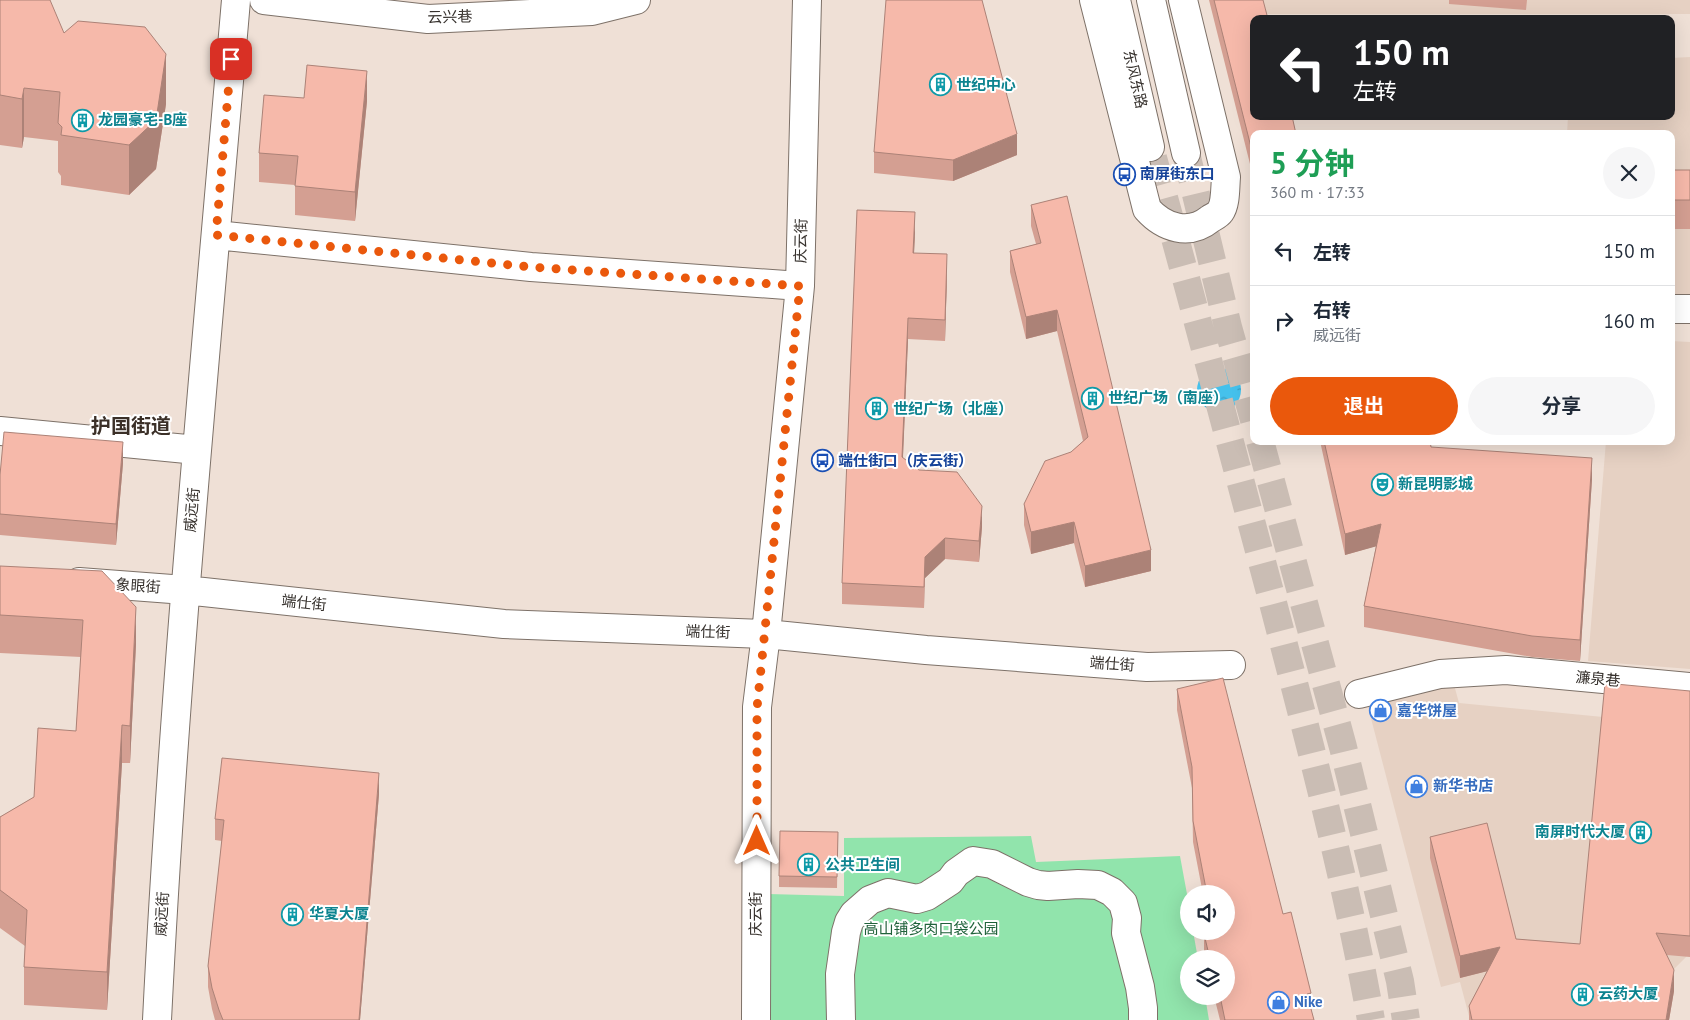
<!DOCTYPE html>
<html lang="zh">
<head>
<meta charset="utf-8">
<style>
	:root { --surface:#fff; --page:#f6f6f7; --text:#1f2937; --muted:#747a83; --line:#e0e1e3; --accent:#ea580c }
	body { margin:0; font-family:"PT Sans","Noto Sans SC",sans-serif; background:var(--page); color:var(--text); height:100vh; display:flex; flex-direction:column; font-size:19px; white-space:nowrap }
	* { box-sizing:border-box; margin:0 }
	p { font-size:16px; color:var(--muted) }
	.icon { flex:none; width:28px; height:28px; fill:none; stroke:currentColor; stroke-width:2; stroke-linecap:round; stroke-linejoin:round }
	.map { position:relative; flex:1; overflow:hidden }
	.drawer { position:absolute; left:1250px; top:130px; width:425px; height:315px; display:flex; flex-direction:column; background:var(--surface); border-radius:10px; box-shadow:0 5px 20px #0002 }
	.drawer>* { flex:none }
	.guide { position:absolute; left:1250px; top:15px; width:425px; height:105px; border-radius:10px; box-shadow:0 5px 20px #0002; background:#202124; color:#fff; overflow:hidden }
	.buttons { position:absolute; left:1180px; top:885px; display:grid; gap:10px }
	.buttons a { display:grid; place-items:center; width:55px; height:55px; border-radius:50%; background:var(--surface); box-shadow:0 5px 20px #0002; font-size:25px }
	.pin { position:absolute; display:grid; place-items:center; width:42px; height:42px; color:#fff; margin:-21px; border-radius:10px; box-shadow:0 2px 8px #0006 }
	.me { position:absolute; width:55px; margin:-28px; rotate:0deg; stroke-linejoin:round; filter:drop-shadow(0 0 4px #0008) }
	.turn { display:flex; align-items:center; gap:18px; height:105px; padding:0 20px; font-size:22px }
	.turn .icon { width:65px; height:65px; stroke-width:2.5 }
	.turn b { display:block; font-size:35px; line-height:42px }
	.round { display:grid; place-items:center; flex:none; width:52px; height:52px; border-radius:26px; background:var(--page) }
	.summary { display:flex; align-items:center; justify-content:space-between; height:85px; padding:0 20px }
	h1 { font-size:30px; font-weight:700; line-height:38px; color:#1e9e55 }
	.cta { display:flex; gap:10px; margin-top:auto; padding:10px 20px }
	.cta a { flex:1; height:58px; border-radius:30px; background:var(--accent); color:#fff; font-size:20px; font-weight:700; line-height:58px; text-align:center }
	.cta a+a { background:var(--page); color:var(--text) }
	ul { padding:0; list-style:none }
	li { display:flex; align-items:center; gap:15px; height:70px; padding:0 20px; border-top:1px solid var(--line) }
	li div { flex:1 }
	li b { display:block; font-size:19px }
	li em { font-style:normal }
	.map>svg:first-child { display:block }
	.built { fill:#e6d1c3 }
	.park { fill:#91e4ac }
	.water { fill:url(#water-ripples) }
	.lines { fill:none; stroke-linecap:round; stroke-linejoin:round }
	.major-tunnel { stroke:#cabdb4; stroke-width:28; stroke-dasharray:28 14; stroke-linecap:butt }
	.minor-casing { stroke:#7d7168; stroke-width:30 }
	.major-casing { stroke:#7d7168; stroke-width:30 }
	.minor { stroke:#fff; stroke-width:28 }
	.major { stroke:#fff; stroke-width:28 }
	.wall { fill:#d49f92 }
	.shaded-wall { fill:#ac8277 }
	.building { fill:#f6b9aa; stroke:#ac8277 }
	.route { stroke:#ea580c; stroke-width:9; stroke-dasharray:0 16.2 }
	.labels { text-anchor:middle; stroke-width:4; stroke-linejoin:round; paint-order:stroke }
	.street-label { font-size:15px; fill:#37322e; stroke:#fff }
	.culture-label { font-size:15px; font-weight:bold; fill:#0d838f; stroke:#fff; text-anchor:start }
	.transit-label { font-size:15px; font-weight:bold; fill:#164399; stroke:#fff; text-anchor:start }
	.shop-label { font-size:15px; font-weight:bold; fill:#366cbe; stroke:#fff; text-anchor:start }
	.park-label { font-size:15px; fill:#20623b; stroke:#fff }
	.district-label { font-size:20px; font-weight:bold; fill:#3b3028; stroke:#fff }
</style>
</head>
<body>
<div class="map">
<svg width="1690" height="1020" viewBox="0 0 1690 1020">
	<defs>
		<pattern id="water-ripples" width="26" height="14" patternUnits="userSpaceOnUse" patternTransform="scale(1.25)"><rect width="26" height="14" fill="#45c1ec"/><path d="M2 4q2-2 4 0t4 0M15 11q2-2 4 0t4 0" fill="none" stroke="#3a9dc0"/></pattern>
	</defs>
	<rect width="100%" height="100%" fill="#efe0d6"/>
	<path class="built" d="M1225 0H1690V14H1228Z
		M1690 57V296L1671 295V134H1567L1568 116H1671V58Z
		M1671 341 1690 342V669L1588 661 1606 441H1671Z
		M1453 681 1459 703 1603 717 1687 956 1674 969 1667 990 1470 1020 1460 982 1441 987 1367 703Z"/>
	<path class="park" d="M1031 836 1036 862 1180 856 1189 905V931H1193L1198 959H1189V996H1205L1209 1020H770L768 894 844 896V838Z"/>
	<path class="water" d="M1197 390a22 22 0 1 1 44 0a22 22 0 1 1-44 0Z"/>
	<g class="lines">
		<path class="major-tunnel" d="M1186 153 1228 327 1254 420
			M1153 158C1194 306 1233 454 1273 603 1309 741 1346 879 1371 1020
			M1260 441 1343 747 1400 981 1406 1020"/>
		<defs>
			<path id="minor" d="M264 0 428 19 592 11 636 0
				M216 235 531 267 800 286
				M1671 309H1690
				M0 431 197 450
				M79 582 185 590 504 624 766 634 926 650 1147 667 1231 665
				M1359 694 1440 674 1506 670 1690 687
				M157 1020C174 679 207 340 236 0
				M756 1020 757 707 766 634 800 286 807 0
				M841 1020 840 974 846 932 849 922 854 914 870 900 888 893 917 899 927 896 950 881 956 873 973 861 992 864 1028 882 1038 885 1048 886 1078 884 1098 885 1112 892 1123 903 1127 918 1126 933 1140 987 1143 1008V1020"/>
			<path id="major" d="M1094 0 1147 209C1164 228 1189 236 1210 219 1213 217 1218 215 1220 212 1226 204 1225 187 1226 177L1183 0
				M1116 0 1150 147
				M1151 0 1186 153"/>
		</defs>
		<use href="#minor" class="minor-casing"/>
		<use href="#major" class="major-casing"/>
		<use href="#minor" class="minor"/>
		<use href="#major" class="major"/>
	</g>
	<path class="wall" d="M0 0 64 33 166 104 156 169 129 195 61 185V176L58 172V141L24 137 22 148 0 145Z
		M1209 0H1263L1254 134V180Z
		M1449 0H1527L1526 10 1449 4Z
		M304 98 367 101 355 221 295 215V185L259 182V153Z
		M874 152 1017 155 953 181 874 173Z
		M1671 170H1690V229H1671Z
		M1031 205 1151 571 1085 587 1074 543 1031 554 1024 525V504L1071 452 1083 441 1057 331 1026 339 1010 272V251L1036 244 1031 226Z
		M915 233 914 253 947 275 945 341 908 339 903 458 982 527 979 562 945 559 925 578 924 608 842 604V583Z
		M1320 441H1430L1431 447 1592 479 1580 661 1532 657 1364 627V606L1376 546 1345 555Z
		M123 463 116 545 0 535V475Z
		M0 566 136 644 130 763H122L107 1010 24 1005V967L25 946 0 928V817L34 797 76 731 81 657 0 653Z
		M1177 689 1283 914 1314 1020H1220L1214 996H1226V959H1205L1204 955V934L1211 933V931H1226V894H1203L1193 842 1192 788 1177 710Z
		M1690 691V957L1667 955 1674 991 1669 1020H1469V1006L1487 971 1460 978 1430 858V837L1516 939 1580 944Z
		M379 794 360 1020H215L212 1009 208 987V966L222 841 215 840V819Z
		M838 832 837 888 779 887V876Z"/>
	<path class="shaded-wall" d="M166 54V104L156 169 129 195V145Z
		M367 71V101L355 221V192Z
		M24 88V137L22 148V99Z
		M1017 134V155L953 181V160Z
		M915 212V233L913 274V253Z
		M947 254V275L945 341V320Z
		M1057 310V331L1026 339V317Z
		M908 318V339L902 478V457Z
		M123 442V463L116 545V524Z
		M1592 458V479L1580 661V640Z
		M982 506V527L979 562V541Z
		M1074 522V543L1031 554V532Z
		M1381 524V545L1345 555V534Z
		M945 538V559L925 578 924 608 925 557Z
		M1151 550V571L1085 587V566Z
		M136 607V644L130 763V726Z
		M122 725V763L107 1010V972Z
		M379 773V794L360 1020H359Z
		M1500 947V968L1460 978V956Z
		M1674 970V991L1669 1020H1666Z
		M1311 993V1014L1307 994Z"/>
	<path class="building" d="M0 0H50L64 33 78 21 145 27 166 54 156 120 129 145 61 135 62 127 58 123 60 92 24 88 22 99 0 95Z
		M886 0H982L1017 134 953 160 874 152Z
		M1214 0H1263L1268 19H1254V116H1292L1296 134H1254V159Z
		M307 65 367 71 355 192 295 186 298 156 259 153 264 95 304 98Z
		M1671 170H1690V200H1671Z
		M1067 196 1151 550 1085 566 1074 522 1031 532 1024 504 1045 461 1071 452 1088 437 1057 310 1026 317 1010 251 1041 243 1031 205Z
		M857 210 915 212 913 253 947 254 945 320 908 318 902 457 919 470 957 472 982 506 979 541 945 538 925 557 924 587 842 583Z
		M4 432 123 442 116 524 0 514V475Z
		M1324 441H1430L1431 447 1592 458 1580 640 1532 636 1364 606 1381 524 1345 534Z
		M0 566 102 571 136 607 130 726 122 725 107 972 24 967 27 910 0 890V817L34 797 38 728 76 731 83 620 0 615Z
		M1223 678 1283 914 1291 912 1311 993 1307 994 1314 1020H1224H1225L1220 996H1226V959H1210L1204 934 1215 931H1226V894H1207L1193 821 1192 767 1177 689Z
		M1605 683 1690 691V936L1656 933 1674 970 1666 1020H1472L1469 1006 1500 947 1460 956 1430 837 1487 823 1516 939 1580 944Z
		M222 758 379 773 359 1020H223L219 1010 212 988 208 966 224 820 215 819Z
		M780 831 838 832 837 877 779 876Z"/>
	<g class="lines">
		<path class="route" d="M231 59 216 235 531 267 800 286 757 708V841"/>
	</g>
	<defs>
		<symbol id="building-ring" viewBox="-11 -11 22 22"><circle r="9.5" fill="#fff" stroke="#0f9aa8" stroke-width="1.5"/><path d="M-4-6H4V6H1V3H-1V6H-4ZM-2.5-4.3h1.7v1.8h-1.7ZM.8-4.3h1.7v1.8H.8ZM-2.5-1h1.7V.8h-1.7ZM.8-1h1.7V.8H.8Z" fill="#0f9aa8"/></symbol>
		<symbol id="bus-ring" viewBox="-11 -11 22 22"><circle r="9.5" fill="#fff" stroke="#1a4fb4" stroke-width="1.5"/><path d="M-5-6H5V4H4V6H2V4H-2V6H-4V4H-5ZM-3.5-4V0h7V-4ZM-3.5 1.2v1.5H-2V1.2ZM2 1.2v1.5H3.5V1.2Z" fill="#1a4fb4"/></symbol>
		<symbol id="theatre-ring" viewBox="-11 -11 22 22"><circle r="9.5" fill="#fff" stroke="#0f9aa8" stroke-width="1.5"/><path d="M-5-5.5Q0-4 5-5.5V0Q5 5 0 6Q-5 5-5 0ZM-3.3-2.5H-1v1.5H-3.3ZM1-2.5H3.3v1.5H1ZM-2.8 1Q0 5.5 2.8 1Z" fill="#0f9aa8"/></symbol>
		<symbol id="shop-ring" viewBox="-11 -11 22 22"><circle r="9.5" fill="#fff" stroke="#3f7fe0" stroke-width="1.5"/><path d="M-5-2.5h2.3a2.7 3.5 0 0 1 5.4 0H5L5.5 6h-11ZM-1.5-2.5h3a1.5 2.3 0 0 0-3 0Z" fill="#3f7fe0"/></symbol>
	</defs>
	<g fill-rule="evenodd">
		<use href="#building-ring" x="928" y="72" width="25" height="25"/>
		<use href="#building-ring" x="70" y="108" width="25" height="25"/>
		<use href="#bus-ring" x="1112" y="162" width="25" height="25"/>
		<use href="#building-ring" x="1080" y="386" width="25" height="25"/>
		<use href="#building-ring" x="864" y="396" width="25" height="25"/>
		<use href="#bus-ring" x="810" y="448" width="25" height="25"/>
		<use href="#theatre-ring" x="1370" y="472" width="25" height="25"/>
		<use href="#shop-ring" x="1368" y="698" width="25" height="25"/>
		<use href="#shop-ring" x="1404" y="774" width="25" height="25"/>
		<use href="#building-ring" x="1628" y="820" width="25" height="25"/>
		<use href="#building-ring" x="796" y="852" width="25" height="25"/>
		<use href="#building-ring" x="280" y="902" width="25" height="25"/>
		<use href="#building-ring" x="1570" y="982" width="25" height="25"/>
		<use href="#shop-ring" x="1266" y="990" width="25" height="25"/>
	</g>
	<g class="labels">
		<g class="street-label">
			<text transform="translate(450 17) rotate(-1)" y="5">云兴巷</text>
			<text transform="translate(1135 79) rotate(77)" y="5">东风东路</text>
			<text transform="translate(801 241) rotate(-89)" y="5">庆云街</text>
			<text transform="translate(192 510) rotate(-85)" y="5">威远街</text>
			<text transform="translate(138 586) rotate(4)" y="5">象眼街</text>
			<text transform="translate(304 603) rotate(6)" y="5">端仕街</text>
			<text transform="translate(708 632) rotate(2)" y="5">端仕街</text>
			<text transform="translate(1112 664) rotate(4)" y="5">端仕街</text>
			<text transform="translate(1598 679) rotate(5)" y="5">濂泉巷</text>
			<text transform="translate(162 914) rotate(-87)" y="5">威远街</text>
			<text transform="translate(756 914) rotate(-90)" y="5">庆云街</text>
		</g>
		<g class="culture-label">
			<text x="956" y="90">世纪中心</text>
			<text x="98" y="125">龙园豪宅-B座</text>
			<text x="1108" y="403">世纪广场（南座）</text>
			<text x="893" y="414">世纪广场（北座）</text>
			<text x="1398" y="489">新昆明影城</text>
			<text x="1625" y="837" text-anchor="end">南屏时代大厦</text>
			<text x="825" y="870">公共卫生间</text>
			<text x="309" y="919">华夏大厦</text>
			<text x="1598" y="999">云药大厦</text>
		</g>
		<g class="transit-label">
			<text x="1140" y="179">南屏街东口</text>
			<text x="838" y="466">端仕街口（庆云街）</text>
		</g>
		<g class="shop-label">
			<text x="1397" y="716">嘉华饼屋</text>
			<text x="1433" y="791">新华书店</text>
			<text x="1294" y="1007">Nike</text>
		</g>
		<g class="park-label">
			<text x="931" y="934">高山铺多肉口袋公园</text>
		</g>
		<g class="district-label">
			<text x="131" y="433">护国街道</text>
		</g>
	</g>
</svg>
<div class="buttons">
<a><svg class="icon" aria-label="sound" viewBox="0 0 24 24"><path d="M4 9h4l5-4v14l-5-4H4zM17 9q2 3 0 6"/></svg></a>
<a><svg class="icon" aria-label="layers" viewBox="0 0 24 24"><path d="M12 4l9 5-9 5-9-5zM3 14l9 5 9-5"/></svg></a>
</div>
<div class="pin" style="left:231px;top:59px;background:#d93025"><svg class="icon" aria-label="arrive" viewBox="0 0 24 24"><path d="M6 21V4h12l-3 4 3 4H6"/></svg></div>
<svg class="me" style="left:757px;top:841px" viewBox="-20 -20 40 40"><path d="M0-17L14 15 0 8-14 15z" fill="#ea580c" stroke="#fff" stroke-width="4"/></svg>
<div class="guide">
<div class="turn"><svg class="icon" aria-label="left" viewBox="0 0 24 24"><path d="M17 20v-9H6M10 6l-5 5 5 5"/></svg><div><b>150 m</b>左转</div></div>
</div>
<section class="drawer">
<div class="summary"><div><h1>5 分钟</h1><p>360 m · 17:33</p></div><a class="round"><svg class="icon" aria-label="close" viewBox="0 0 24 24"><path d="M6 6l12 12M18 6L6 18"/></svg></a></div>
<ul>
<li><svg class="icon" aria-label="left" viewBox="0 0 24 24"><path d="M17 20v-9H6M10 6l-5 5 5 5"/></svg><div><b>左转</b></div><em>150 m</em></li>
<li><svg class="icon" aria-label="right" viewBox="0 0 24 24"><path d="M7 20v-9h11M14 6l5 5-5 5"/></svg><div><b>右转</b><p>威远街</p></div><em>160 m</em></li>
</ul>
<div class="cta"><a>退出</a><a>分享</a></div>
</section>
</div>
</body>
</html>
